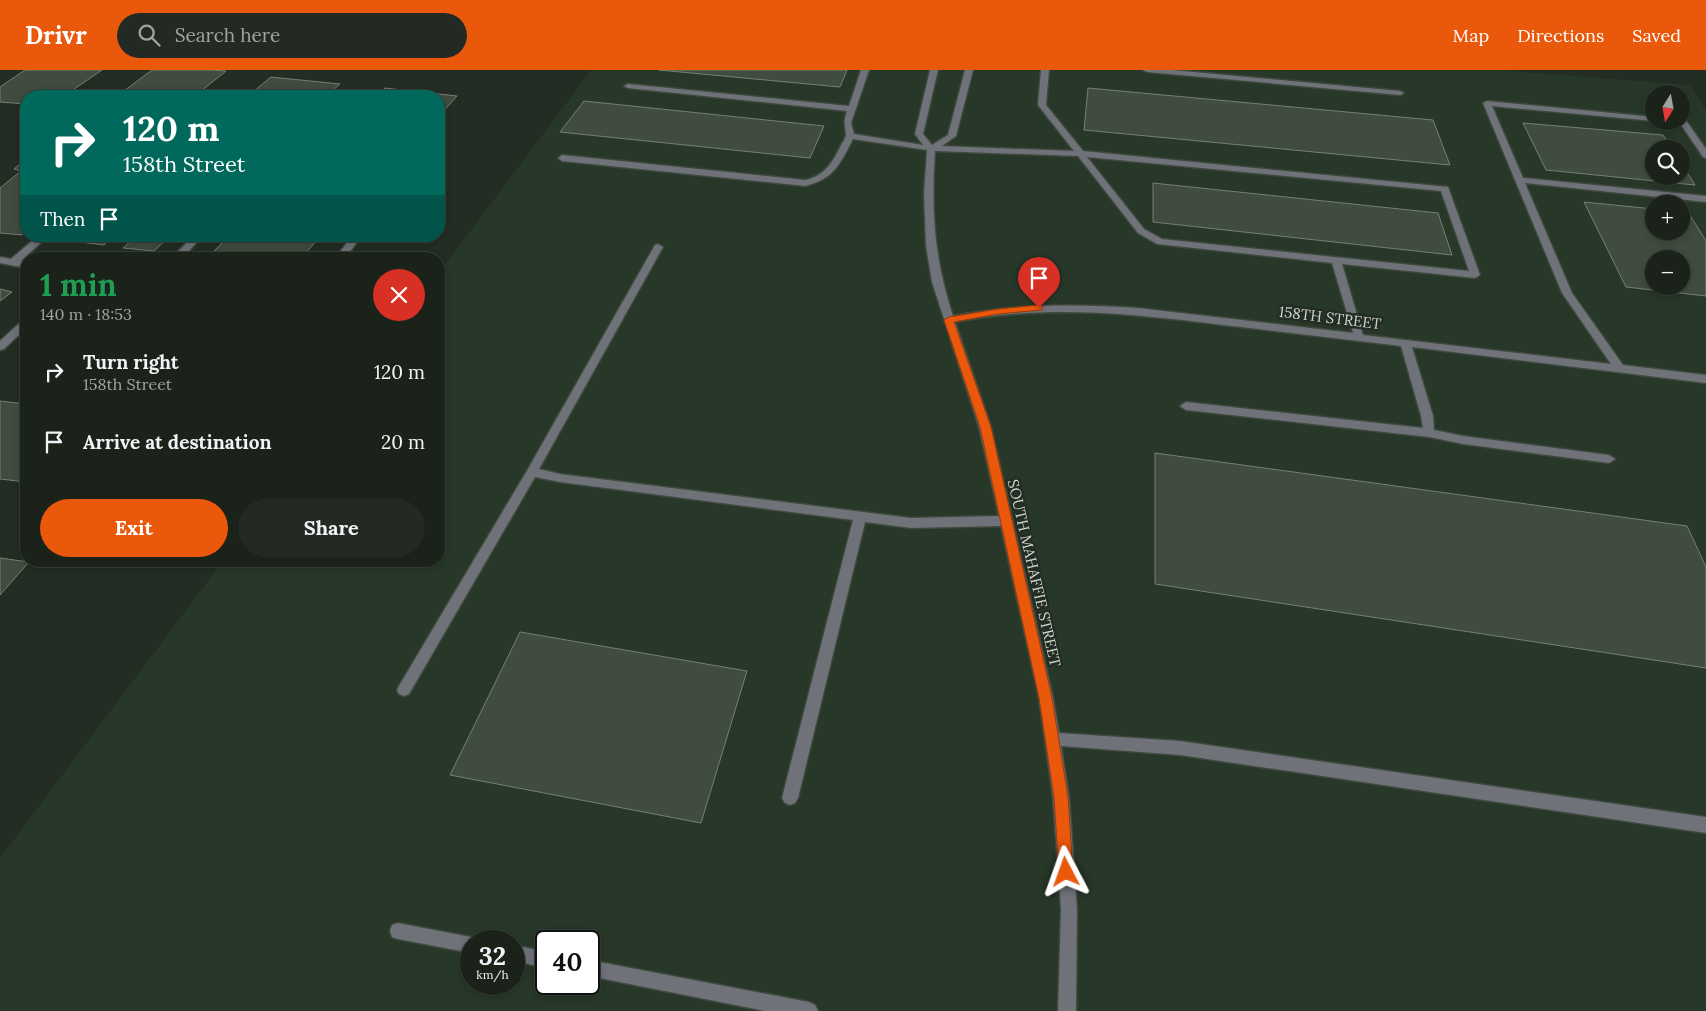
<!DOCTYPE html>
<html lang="en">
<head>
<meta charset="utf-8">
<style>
	:root { --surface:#1a221a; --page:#232a23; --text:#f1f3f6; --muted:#9fa4a2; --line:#383f39; --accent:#ea580c }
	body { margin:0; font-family:Lora,serif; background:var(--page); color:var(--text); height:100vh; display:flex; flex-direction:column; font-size:19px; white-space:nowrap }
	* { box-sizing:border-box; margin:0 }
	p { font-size:16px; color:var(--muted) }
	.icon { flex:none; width:28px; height:28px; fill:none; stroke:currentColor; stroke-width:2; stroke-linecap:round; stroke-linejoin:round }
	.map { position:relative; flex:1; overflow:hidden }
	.drawer { position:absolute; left:20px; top:182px; width:425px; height:315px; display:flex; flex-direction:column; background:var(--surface); border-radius:20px; box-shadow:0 2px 8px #0003,0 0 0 1px var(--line) }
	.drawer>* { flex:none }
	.hud { position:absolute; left:20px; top:20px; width:425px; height:152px; border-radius:20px; box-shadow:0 2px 8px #0003,0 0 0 1px var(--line); background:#00695c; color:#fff; overflow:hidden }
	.needle { width:32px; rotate:191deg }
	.tools { position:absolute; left:1645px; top:15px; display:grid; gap:10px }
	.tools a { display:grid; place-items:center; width:45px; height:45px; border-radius:50%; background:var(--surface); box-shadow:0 2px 8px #0003,0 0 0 1px var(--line); font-size:25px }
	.speed { position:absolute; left:460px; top:860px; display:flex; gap:10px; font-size:25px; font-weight:700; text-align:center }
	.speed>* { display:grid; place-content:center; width:65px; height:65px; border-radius:50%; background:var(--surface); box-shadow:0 2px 8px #0003,0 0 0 1px var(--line); line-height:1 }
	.speed small { font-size:12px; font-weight:400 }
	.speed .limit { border:2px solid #111; border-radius:8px; background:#fff; color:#111 }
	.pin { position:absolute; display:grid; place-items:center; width:42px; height:42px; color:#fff; margin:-51px -21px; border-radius:50% 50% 50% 0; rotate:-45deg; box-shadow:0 0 5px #0007 }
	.pin .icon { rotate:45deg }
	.me { position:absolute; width:55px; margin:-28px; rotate:356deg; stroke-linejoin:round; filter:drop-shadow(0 0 4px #0008) }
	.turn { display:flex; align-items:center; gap:18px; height:105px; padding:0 20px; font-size:22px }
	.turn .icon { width:65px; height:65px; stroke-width:2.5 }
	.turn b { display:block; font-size:35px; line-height:42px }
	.then { display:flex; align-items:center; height:48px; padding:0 20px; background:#0003; gap:10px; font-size:19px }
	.round { display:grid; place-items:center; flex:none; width:52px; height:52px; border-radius:26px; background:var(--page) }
	.head { display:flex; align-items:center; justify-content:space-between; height:85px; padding:0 20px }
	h1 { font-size:30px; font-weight:700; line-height:38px; color:#1e9e55 }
	.cta { display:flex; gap:10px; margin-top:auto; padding:10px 20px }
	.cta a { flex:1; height:58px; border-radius:30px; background:var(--accent); color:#fff; font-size:20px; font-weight:700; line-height:58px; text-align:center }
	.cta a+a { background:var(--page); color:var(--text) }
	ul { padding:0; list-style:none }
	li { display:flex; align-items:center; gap:15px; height:70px; padding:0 20px }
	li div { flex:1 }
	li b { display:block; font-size:19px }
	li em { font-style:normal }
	header { display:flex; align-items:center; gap:30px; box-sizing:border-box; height:70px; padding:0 25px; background:var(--accent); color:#fff }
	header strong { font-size:24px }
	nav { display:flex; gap:28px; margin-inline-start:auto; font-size:18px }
	.search { width:350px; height:45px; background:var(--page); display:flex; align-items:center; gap:12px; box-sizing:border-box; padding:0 18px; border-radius:28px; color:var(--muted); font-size:19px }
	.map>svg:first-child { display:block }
	.built { fill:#273728; fill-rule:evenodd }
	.building { fill:#404c40; stroke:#748074; fill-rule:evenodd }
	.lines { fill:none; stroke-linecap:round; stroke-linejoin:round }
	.minor-casing { stroke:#3e483e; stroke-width:3 }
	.minor { fill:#6f7278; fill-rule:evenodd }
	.route { fill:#ea580c; stroke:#983908 }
	.labels { text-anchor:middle; stroke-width:5; stroke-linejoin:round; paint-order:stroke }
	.street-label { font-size:15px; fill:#ced4ce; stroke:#232d23 }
</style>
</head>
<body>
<header>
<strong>Drivr</strong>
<div class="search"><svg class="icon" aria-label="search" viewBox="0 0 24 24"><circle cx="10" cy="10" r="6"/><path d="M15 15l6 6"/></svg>Search here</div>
<nav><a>Map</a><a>Directions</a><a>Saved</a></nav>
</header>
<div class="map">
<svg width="1706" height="941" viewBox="0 0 1706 941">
	<rect width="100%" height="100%" fill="#232d23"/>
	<path class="built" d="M591 0H1499L1689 15 1706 40V941H0V788L223 491H439V203ZM1654 24H1681V51H1654ZM1654 79H1681V106H1654ZM1654 134H1681V161H1654ZM1654 189H1681V216H1654ZM471 871H514V914H471ZM546 871H589V914H546Z"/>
	<path class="building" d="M25 0H102L64 26H26V34L0 32V17Z
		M152 0H211L226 1 195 26H117Z
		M659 0H847L840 17Z
		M271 7 340 14 326 26H248Z
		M385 18 457 26 439 46V26H377Z
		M1088 18 1433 50 1450 95 1084 60Z
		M584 31 824 56 810 88 560 62Z
		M1523 53 1663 65 1672 79H1654V106H1681V93L1695 115 1546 100Z
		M26 89V161L22 165 0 163V118L21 101 14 99Z
		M1153 113 1438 143 1452 185 1153 152Z
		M1584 132 1654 139V161H1681V141L1688 142 1706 171V226L1626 217ZM1654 189H1681V216H1654Z
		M78 166H170L154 181 123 178 131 171 110 169 104 175 72 171Z
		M229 166H317L320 167 300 189H267L246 185 243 189 207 188Z
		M0 219 12 222 0 231Z
		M0 331 26 334V412L0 409Z
		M1155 383 1687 456 1706 497V598L1155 514Z
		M0 488 29 492 0 525Z
		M520 562 747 601 701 753 450 705Z"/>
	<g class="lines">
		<defs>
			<path id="minor" d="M861 0H869L851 53 854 64 923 75 915 64 930 0H938L923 64 932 75 948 65 965 0H973L956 66 942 76 1074 81 1038 35 1041 0H1049L1046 35 1083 81 1448 117 1480 205 1475 208 1342 194 1363 265 1611 294 1562 223 1483 33 1487 31 1654 47V51L1492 36 1523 108 1706 126V132L1525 113 1572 223 1623 295 1706 305V313L1412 277 1433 346 1434 360 1463 366 1609 385 1615 389 1609 393 1463 374 1429 367 1186 340 1180 336 1186 332 1423 358 1421 346 1401 276C1342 269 1283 262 1223 255 1133 244 1045 234 955 252L991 357 1053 628 1059 663 1180 671 1706 747V763L1180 685 1061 676 1069 727 1077 839 1076 941H1058L1061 839 1053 727 1039 628 1001 456 911 458 865 452 798 728 795 733 790 735 785 733 782 728 853 450 560 412 535 407 409 624 404 626 399 624 397 620 399 616 528 399 655 175 658 174 663 177 539 399 560 404 911 448 999 446 979 357 932 212 926 176 924 124 927 80 853 69C840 94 834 109 805 116L562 91 558 88 562 85 805 110C825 106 833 92 841 75 843 72 846 68 846 64 845 53 843 54 847 41L628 18 624 16 628 14 849 36ZM935 81 1078 86 1138 163 1157 174 1332 193 1353 263 1138 238C1075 234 1015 234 953 246 934 187 931 142 935 81ZM1087 87 1441 121 1469 201 1162 169 1144 159Z
				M1143 0H1172L1400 21 1404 23 1400 25 1147 2Z
				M1681 49H1685L1706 79V88L1703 87 1680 53 1675 51H1681Z
				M38 166H48L21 191 26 192V198L0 193V187L11 189Z
				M193 166H202L182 189H171Z
				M352 166H361L345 189H335Z
				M26 250V258L4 279 0 280V271L22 251Z
				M398 853 471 867 478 871H471V883L398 869 392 867 390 861 392 855Z
				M514 875 546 882V898L514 891Z
				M589 890 809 932 815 935 818 941H765L589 906Z"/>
		</defs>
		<use href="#minor" class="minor-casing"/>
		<use href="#minor" class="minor"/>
	</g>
	<path class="route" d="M1039 235 1042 236V240L998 244 954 252 991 357 1052 628 1068 727 1073 802 1071 807 1066 809 1061 807 1059 802 1054 727 1039 628 980 357 944 250 949 247 998 239Z"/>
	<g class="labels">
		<g class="street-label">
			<text transform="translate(1330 248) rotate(7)" y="5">158TH STREET</text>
			<text transform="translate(1034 503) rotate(77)" y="5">SOUTH MAHAFFIE STREET</text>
		</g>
	</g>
</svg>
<div class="tools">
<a><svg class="needle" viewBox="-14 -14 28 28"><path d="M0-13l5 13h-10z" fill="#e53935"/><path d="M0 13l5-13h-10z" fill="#9fa4a2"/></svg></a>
<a><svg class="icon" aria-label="search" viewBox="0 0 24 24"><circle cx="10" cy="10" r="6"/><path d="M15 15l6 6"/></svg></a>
<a>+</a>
<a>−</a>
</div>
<div class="speed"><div>32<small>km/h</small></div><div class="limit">40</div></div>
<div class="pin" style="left:1039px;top:238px;background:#d93025"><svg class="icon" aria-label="arrive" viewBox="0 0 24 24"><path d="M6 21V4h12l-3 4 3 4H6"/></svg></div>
<svg class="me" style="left:1066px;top:802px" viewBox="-20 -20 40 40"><path d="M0-17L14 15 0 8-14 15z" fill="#ea580c" stroke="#fff" stroke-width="4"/></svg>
<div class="hud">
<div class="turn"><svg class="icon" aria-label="right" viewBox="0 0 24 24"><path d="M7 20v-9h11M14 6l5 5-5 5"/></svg><div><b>120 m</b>158th Street</div></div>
<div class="then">Then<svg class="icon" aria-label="arrive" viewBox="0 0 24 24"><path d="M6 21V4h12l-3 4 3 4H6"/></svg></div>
</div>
<section class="drawer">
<div class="head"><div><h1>1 min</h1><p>140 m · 18:53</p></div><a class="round" style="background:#d93025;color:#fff"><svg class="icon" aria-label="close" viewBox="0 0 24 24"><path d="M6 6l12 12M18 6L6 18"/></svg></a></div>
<ul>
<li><svg class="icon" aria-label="right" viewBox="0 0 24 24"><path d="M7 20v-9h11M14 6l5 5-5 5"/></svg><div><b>Turn right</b><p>158th Street</p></div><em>120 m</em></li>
<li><svg class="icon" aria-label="arrive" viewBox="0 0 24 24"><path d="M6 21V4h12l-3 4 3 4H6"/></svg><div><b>Arrive at destination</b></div><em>20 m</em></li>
</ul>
<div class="cta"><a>Exit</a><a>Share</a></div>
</section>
</div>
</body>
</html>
